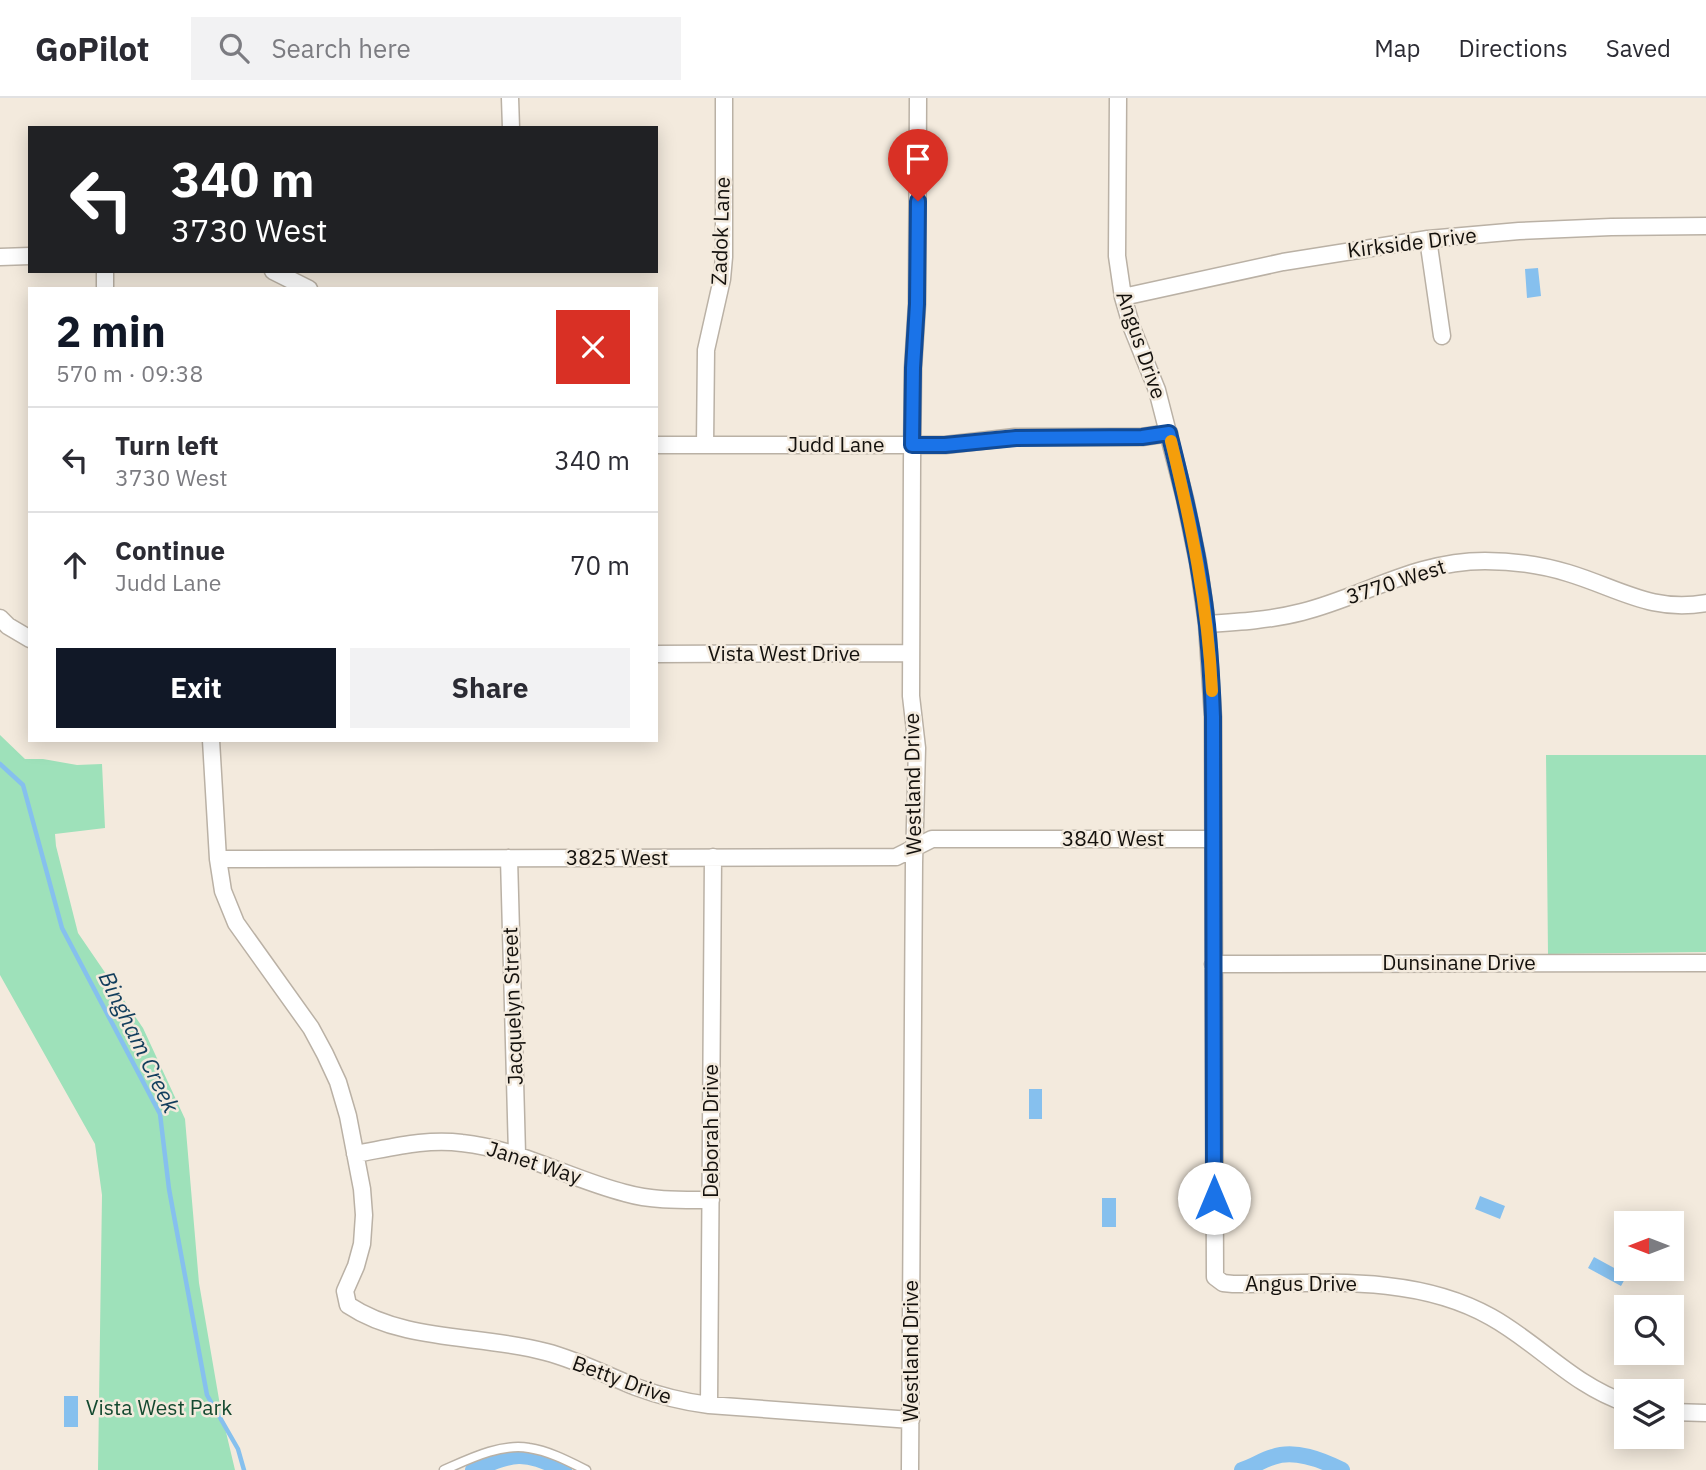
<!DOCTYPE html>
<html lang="en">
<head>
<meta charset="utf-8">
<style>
	:root { --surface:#fff; --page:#f2f2f3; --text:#2b2b33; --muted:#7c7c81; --line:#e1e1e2; --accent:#111827 }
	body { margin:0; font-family:"IBM Plex Sans",sans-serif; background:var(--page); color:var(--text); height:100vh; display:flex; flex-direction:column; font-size:26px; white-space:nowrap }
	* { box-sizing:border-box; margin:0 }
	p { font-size:23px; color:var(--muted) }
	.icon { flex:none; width:38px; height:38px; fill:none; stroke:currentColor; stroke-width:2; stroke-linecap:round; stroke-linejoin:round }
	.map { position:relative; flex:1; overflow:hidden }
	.drawer { position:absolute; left:28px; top:189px; width:630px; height:455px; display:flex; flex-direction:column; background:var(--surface); border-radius:0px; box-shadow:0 4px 18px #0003 }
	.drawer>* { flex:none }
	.guide { position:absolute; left:28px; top:28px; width:630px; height:147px; border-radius:0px; box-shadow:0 4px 18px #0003; background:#202124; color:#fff; overflow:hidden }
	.needle { width:46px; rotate:270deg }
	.buttons { position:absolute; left:1614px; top:1113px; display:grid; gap:14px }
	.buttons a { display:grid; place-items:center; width:70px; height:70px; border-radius:0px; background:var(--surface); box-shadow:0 4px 18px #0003; font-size:35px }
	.pin { position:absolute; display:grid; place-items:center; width:60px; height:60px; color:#fff; margin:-72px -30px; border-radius:50% 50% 50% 0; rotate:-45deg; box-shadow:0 0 7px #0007 }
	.pin .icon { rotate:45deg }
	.me { position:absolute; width:77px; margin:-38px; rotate:0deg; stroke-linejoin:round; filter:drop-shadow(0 0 5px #0008) }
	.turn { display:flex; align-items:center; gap:24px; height:147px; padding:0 28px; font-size:32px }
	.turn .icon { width:91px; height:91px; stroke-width:2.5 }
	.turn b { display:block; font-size:49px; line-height:60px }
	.round { display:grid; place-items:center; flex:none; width:74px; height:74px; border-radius:0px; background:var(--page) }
	.overview { display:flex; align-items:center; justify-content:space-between; height:119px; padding:0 28px }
	h1 { font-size:42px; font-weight:700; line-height:52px; color:var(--accent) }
	.cta { display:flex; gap:14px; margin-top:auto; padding:14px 28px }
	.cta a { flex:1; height:80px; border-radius:0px; background:var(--accent); color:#fff; font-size:28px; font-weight:700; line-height:80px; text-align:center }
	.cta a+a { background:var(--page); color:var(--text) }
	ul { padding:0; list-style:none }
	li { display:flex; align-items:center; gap:21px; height:105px; padding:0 28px; border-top:2px solid var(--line) }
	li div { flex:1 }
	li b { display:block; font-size:26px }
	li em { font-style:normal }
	header { display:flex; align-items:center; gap:42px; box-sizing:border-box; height:98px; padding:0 35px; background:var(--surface); border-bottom:2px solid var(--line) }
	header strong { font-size:33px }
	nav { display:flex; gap:38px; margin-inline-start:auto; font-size:24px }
	.search { width:490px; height:63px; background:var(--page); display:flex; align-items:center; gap:18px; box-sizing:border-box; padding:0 24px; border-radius:0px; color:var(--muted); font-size:26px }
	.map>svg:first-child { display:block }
	.green { fill:#9ee1ba }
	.water { fill:#86c0ee }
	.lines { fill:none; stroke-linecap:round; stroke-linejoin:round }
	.stream { stroke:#86c0ee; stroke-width:4.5 }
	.canal { stroke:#86c0ee; stroke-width:16 }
	.service-casing { stroke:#bab1a5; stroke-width:11 }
	.minor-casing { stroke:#bab1a5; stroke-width:19 }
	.service { stroke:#fff; stroke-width:8 }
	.minor { stroke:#fff; stroke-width:16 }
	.route-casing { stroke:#114b97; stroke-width:18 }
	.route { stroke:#1a73e8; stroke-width:12 }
	.slow { stroke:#f59e0b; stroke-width:12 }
	.labels { text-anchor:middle; stroke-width:5; stroke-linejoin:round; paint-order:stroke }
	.street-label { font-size:21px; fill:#14110d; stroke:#f3eadd }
	.park-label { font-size:21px; fill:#144930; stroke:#f3eadd }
	.water-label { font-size:23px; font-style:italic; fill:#123e5d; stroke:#f3eadd }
</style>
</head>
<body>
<header>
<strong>GoPilot</strong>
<div class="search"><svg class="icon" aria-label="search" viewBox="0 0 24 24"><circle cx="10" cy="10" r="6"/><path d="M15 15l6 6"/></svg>Search here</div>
<nav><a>Map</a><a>Directions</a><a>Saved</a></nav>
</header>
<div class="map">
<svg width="1706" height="1372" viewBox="0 0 1706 1372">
	<rect width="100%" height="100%" fill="#f3eadd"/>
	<path class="green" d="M0 637 25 661H43L77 667 102 666 105 730 55 736 56 748 78 835 143 930 185 1021 199 1185 221 1313 235 1372H98L102 1097 95 1046 0 877Z
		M1546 657H1706V854L1548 856Z"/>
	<path class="water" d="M1538 170 1541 198 1527 200 1525 171Z
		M1029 991H1042V1021H1029Z
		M1480 1098 1505 1108 1500 1121 1475 1111Z
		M1102 1100H1116V1129H1102Z
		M1594 1159 1627 1177 1621 1188 1588 1170Z
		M64 1298H78V1329H64Z"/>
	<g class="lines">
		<path class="stream" d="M0 666 23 687 62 830 160 1016 169 1091 207 1297 238 1351 244 1372"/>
		<path class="canal" d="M473 1372C515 1355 522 1352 564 1372
			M1242 1372C1253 1369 1262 1362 1273 1359 1295 1351 1322 1362 1342 1372"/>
		<defs>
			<path id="service" d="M444 1372C469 1361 501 1345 529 1350 549 1353 568 1363 586 1372"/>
			<path id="minor" d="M510 0 511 30
				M1118 0 1117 158 1123 199 1132 230 1157 292 1185 401 1198 464 1207 526 1213 619 1215 1179 1223 1185 1233 1186C1319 1186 1413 1175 1491 1219 1538 1245 1574 1288 1626 1305
				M1428 141 1442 238
				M0 159 30 158
				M105 173V191
				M273 173 309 191
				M1123 199 1283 164 1428 141 1519 133 1611 129 1706 128
				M656 347H945L1015 339H1142L1169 335
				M705 347 706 252 722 181 724 159V0
				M0 520 8 528 30 541
				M1207 526C1239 524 1271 522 1302 514 1365 498 1415 463 1485 463 1512 463 1542 467 1568 475 1618 490 1652 515 1706 505
				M656 556 911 555
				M211 642 218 761 223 793 236 825 311 930 325 956 338 984 348 1018 362 1091 364 1117 362 1146 356 1168 345 1193 348 1207C405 1245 482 1236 546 1254 577 1262 606 1277 636 1289 660 1298 684 1304 709 1307L911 1322
				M509 760 517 1056
				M218 761 896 759 932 741H1213
				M1213 866 1706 865
				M355 1056C390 1050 426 1040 462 1045 519 1051 570 1081 625 1095 653 1103 682 1102 711 1102
				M709 1307 713 759
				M1671 1314 1706 1315
				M910 1372 914 765 917 650 911 598 912 366 913 270 917 206 918 0"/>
		</defs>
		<use href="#service" class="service-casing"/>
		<use href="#minor" class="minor-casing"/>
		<use href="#service" class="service"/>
		<use href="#minor" class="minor"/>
	</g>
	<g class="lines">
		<defs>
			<path id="route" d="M918 103 917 206 913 270 912 347H945L1016 340 1142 339 1169 335C1185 399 1200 462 1207 527 1210 558 1212 588 1213 619L1214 1100"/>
		</defs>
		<use href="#route" class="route-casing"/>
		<use href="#route" class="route"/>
		<path class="slow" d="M1171 343C1191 425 1208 508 1212 593"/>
	</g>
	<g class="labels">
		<g class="street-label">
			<text transform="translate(721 133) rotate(-88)" y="7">Zadok Lane</text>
			<text transform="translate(1412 145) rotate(-7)" y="7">Kirkside Drive</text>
			<text transform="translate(1141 247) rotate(71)" y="7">Angus Drive</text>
			<text x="836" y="354">Judd Lane</text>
			<text transform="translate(1396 484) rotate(-18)" y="7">3770 West</text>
			<text x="784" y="563">Vista West Drive</text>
			<text transform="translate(913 686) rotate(-91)" y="7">Westland Drive</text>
			<text x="1113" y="748">3840 West</text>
			<text x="617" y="767">3825 West</text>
			<text x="1459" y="872">Dunsinane Drive</text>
			<text transform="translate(513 908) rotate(-92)" y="7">Jacquelyn Street</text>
			<text transform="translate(711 1033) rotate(-90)" y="7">Deborah Drive</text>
			<text transform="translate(534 1065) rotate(18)" y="7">Janet Way</text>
			<text x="1301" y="1193">Angus Drive</text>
			<text transform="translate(911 1253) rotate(-90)" y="7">Westland Drive</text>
			<text transform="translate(622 1282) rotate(20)" y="7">Betty Drive</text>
		</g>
		<g class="park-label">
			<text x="159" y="1317">Vista West Park</text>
		</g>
		<g class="water-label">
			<text transform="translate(139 944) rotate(64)" y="8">Bingham Creek</text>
		</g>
	</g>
</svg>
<div class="buttons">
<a><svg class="needle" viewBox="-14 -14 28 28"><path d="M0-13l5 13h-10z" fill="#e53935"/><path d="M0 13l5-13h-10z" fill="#7c7c81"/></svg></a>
<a><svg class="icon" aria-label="search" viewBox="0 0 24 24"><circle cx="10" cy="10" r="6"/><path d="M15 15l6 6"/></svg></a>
<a><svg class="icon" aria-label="layers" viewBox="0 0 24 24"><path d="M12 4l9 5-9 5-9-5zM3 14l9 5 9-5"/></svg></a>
</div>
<div class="pin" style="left:918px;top:103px;background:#d93025"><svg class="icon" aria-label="arrive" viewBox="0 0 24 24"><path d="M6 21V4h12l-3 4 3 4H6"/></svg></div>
<svg class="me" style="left:1214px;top:1100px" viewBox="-20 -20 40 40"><circle r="19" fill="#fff"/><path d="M0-13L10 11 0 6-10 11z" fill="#1a73e8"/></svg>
<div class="guide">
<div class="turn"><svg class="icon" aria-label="left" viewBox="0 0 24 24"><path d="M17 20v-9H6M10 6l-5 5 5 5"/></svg><div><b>340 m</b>3730 West</div></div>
</div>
<section class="drawer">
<div class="overview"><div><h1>2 min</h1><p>570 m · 09:38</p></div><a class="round" style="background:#d93025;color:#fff"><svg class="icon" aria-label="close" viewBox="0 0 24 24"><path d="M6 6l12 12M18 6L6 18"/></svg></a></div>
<ul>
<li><svg class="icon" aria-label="left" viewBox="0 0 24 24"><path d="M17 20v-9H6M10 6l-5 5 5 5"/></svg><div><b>Turn left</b><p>3730 West</p></div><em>340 m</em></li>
<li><svg class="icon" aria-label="ahead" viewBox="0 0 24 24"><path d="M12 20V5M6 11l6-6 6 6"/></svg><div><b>Continue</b><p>Judd Lane</p></div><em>70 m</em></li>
</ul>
<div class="cta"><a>Exit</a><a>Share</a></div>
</section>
</div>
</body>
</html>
